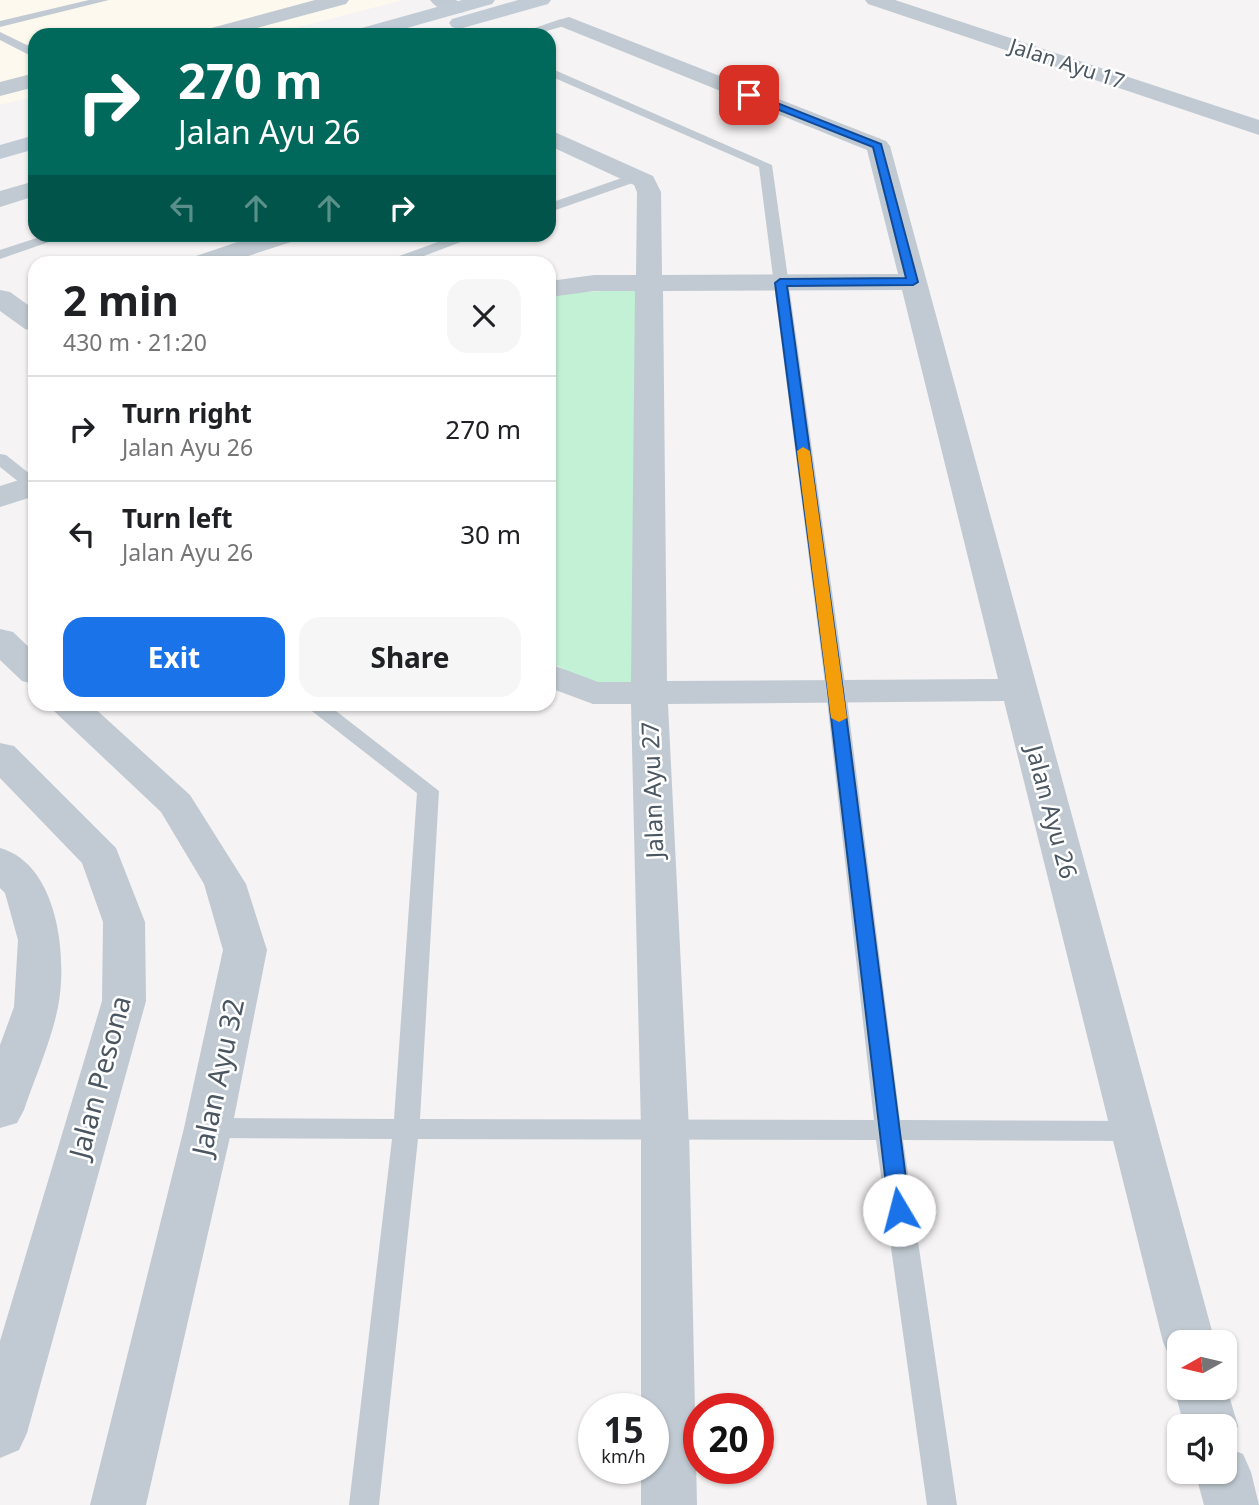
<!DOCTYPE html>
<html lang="en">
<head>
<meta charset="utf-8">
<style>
	:root { --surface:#fff; --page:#f6f6f6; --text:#202124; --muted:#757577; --line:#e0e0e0; --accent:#1a73e8 }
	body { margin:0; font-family:"Noto Sans",sans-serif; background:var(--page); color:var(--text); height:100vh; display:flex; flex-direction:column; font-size:26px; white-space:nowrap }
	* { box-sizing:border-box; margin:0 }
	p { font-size:23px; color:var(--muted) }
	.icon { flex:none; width:38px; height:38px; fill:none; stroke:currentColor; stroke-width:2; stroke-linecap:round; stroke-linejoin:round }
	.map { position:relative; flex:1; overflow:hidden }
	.panel { position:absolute; left:28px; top:256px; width:528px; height:455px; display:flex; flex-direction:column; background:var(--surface); border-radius:21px; box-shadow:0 2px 5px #0004 }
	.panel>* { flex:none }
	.top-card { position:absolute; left:28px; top:28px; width:528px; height:214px; border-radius:21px; box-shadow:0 2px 5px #0004; background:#00695c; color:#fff; overflow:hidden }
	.needle { width:46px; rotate:262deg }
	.controls { position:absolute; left:1167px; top:1330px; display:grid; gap:14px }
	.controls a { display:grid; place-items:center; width:70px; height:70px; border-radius:14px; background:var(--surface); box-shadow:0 2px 5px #0004; font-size:35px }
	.speed { position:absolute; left:578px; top:1393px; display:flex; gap:14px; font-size:35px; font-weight:700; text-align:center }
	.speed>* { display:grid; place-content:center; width:91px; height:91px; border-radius:50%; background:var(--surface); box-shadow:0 2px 5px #0004; line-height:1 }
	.speed small { font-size:18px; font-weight:400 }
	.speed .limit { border:10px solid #d22; background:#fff; color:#111 }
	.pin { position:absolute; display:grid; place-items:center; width:60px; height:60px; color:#fff; margin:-30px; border-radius:14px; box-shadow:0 4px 10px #0006 }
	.me { position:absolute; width:77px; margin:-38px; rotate:352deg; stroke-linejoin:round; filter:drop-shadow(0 0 5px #0008) }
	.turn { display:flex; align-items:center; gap:24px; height:147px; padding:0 35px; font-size:32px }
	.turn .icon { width:91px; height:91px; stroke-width:2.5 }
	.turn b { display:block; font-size:49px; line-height:60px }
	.lanes { display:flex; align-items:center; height:66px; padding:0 35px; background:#0003; justify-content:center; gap:35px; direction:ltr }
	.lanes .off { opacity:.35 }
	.round { display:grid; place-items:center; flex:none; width:74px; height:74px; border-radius:21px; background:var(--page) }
	.head { display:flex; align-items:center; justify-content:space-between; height:119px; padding:0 35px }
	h1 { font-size:42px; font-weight:700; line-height:52px }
	.button { display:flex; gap:14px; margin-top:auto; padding:14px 35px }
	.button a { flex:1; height:80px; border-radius:21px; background:var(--accent); color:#fff; font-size:28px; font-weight:700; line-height:80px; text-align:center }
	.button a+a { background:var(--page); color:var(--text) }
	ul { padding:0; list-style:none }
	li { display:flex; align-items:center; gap:21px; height:105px; padding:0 35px; border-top:2px solid var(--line) }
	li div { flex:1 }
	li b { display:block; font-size:26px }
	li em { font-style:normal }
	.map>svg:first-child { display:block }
	.commercial { fill:#fdf9ef }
	.green { fill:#c3f1d5 }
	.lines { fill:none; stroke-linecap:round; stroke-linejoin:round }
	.service { fill:#c1cad2; fill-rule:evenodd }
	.minor { fill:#c1cad2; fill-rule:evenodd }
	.tertiary { fill:#c1cad2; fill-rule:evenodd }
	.secondary { fill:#c1cbd6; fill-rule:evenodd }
	.route { fill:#1a73e8; stroke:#114b97; stroke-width:2 }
	.slow { fill:#f59e0b }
	.labels { text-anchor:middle; stroke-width:5; stroke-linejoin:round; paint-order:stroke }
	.far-street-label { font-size:21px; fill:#4a5661; stroke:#fff }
	.street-label { font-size:24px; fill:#4a5661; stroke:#fff }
	.near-street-label { font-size:28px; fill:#4a5661; stroke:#fff }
</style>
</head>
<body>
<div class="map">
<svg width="1259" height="1505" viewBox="0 0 1259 1505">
	<rect width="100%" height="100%" fill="#f5f3f3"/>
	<path class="commercial" d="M0 0H403L269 35H35V96L0 105Z"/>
	<path class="green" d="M636 289 632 686C597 686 579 680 550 661V294Z"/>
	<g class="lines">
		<path class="service" d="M89 0H109L0 27V21Z
			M561 19 575 23 532 35H514Z
			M0 32 35 49V58L0 40Z
			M550 68 772 165 846 691 900 1120 1134 1121 1143 1124 1147 1131 1143 1138 1134 1141 903 1140 957 1505H927L876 1140 418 1139 379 1505H349L392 1139 208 1138 199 1135 195 1128 199 1121 208 1118 394 1119 417 793 308 708 305 704H327L439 791 420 1119 874 1120 826 691 759 167 550 76Z
			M636 173 643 177 641 180 550 212V203Z
			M49 234H72L0 259V250Z
			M460 234H482L408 262H389L391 259Z
			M0 454 6 455 35 478V491L29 490 0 467Z"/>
		<path class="minor" d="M315 0H349L346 4 231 35H196L200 31Z
			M430 0H456L467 8 464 12C453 15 437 10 430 0Z
			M569 17 886 141 890 146 1215 1342H1180V1361L1170 1358 1163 1342 1004 701 668 704 689 1129 697 1505H641V1468H653V1409H641V1129L631 704H593L550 688V664L598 682H631L635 291H594L550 297V281L594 275H636L637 192 634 185 550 146V130L653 176 661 192 662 275 898 274 867 150 562 27 559 23 562 19ZM902 290 998 679 667 681 663 291Z
			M35 73V87L0 96V82Z
			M35 181V196L0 207V191Z
			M261 234H301L297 240 230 262H192L196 256Z
			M0 290 10 292 35 310V331L25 329 0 311Z
			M35 475V496L0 507V486Z
			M0 629 13 632 35 653V684L22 681 0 660Z
			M50 704H90L190 795 246 884 267 950 232 1128 146 1505H90L184 1128 223 950 204 884 161 812 55 712Z
			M1180 1376V1388H1225V1382L1238 1426 1230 1443 1225 1445V1426H1184L1174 1388Z
			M1225 1447 1243 1454 1251 1472 1259 1505H1204L1195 1472H1225Z"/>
		<path class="tertiary" d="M865 0H895L1259 120V135L868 4Z
			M0 743 14 746 116 848 145 922 146 1001 27 1433 19 1450 0 1458V1341L102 1001 103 922 82 863 0 778Z
			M0 848C58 864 68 957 58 1007 51 1042 35 1077 24 1110L17 1123 0 1128V1045L14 1007 18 940 5 893 0 888Z"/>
		<path class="secondary" d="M462 0H495L492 4 382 35H347L351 31Z
			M518 0H551L548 4 459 29 452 27 449 23 452 19Z
			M35 135V149L0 159V145Z"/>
	</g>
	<path class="route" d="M746 93H752L881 144 918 282 913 285 787 286 843 691 910 1210 907 1216 899 1218 892 1216 889 1210 828 691 775 283 780 279 906 278 873 147 746 97Z"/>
	<path class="slow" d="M803 447 810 451 847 718 839 722 831 718 797 451Z"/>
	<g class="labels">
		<g class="far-street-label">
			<text transform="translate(1067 64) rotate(18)" y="7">Jalan Ayu 17</text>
		</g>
		<g class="street-label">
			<text transform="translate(653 790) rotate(-92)" y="8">Jalan Ayu 27</text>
			<text transform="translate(1051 812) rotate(75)" y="8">Jalan Ayu 26</text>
		</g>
		<g class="near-street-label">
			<text transform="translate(100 1077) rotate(-75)" y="10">Jalan Pesona</text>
			<text transform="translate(218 1077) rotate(-78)" y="10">Jalan Ayu 32</text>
		</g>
	</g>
</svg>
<div class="controls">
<a><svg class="needle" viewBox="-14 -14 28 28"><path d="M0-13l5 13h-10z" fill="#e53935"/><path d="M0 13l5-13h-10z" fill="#757577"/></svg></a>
<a><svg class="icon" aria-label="sound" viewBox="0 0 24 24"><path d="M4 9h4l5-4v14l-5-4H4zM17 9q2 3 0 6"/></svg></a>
</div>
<div class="speed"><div>15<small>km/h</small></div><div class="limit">20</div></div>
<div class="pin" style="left:749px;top:95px;background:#d93025"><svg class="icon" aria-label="arrive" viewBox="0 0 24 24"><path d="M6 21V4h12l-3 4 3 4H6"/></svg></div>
<svg class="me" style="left:899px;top:1210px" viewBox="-20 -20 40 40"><circle r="19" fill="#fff"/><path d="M0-13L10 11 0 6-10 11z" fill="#1a73e8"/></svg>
<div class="top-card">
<div class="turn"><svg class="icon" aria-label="right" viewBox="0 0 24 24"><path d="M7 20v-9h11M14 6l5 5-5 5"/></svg><div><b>270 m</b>Jalan Ayu 26</div></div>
<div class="lanes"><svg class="icon off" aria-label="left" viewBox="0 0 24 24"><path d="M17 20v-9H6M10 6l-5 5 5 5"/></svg><svg class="icon off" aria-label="ahead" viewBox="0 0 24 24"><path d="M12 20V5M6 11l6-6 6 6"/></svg><svg class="icon off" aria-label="ahead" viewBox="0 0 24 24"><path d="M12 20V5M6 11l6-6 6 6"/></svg><svg class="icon" aria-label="right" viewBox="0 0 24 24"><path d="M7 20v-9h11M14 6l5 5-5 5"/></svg></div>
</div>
<section class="panel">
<div class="head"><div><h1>2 min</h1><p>430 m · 21:20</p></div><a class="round"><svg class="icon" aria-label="close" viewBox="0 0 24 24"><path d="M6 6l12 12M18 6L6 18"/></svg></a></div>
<ul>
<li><svg class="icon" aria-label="right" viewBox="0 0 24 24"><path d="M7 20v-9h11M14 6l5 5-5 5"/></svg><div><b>Turn right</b><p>Jalan Ayu 26</p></div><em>270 m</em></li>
<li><svg class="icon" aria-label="left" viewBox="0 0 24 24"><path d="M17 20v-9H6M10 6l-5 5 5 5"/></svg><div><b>Turn left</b><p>Jalan Ayu 26</p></div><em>30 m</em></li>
</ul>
<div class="button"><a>Exit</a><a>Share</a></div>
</section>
</div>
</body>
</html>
